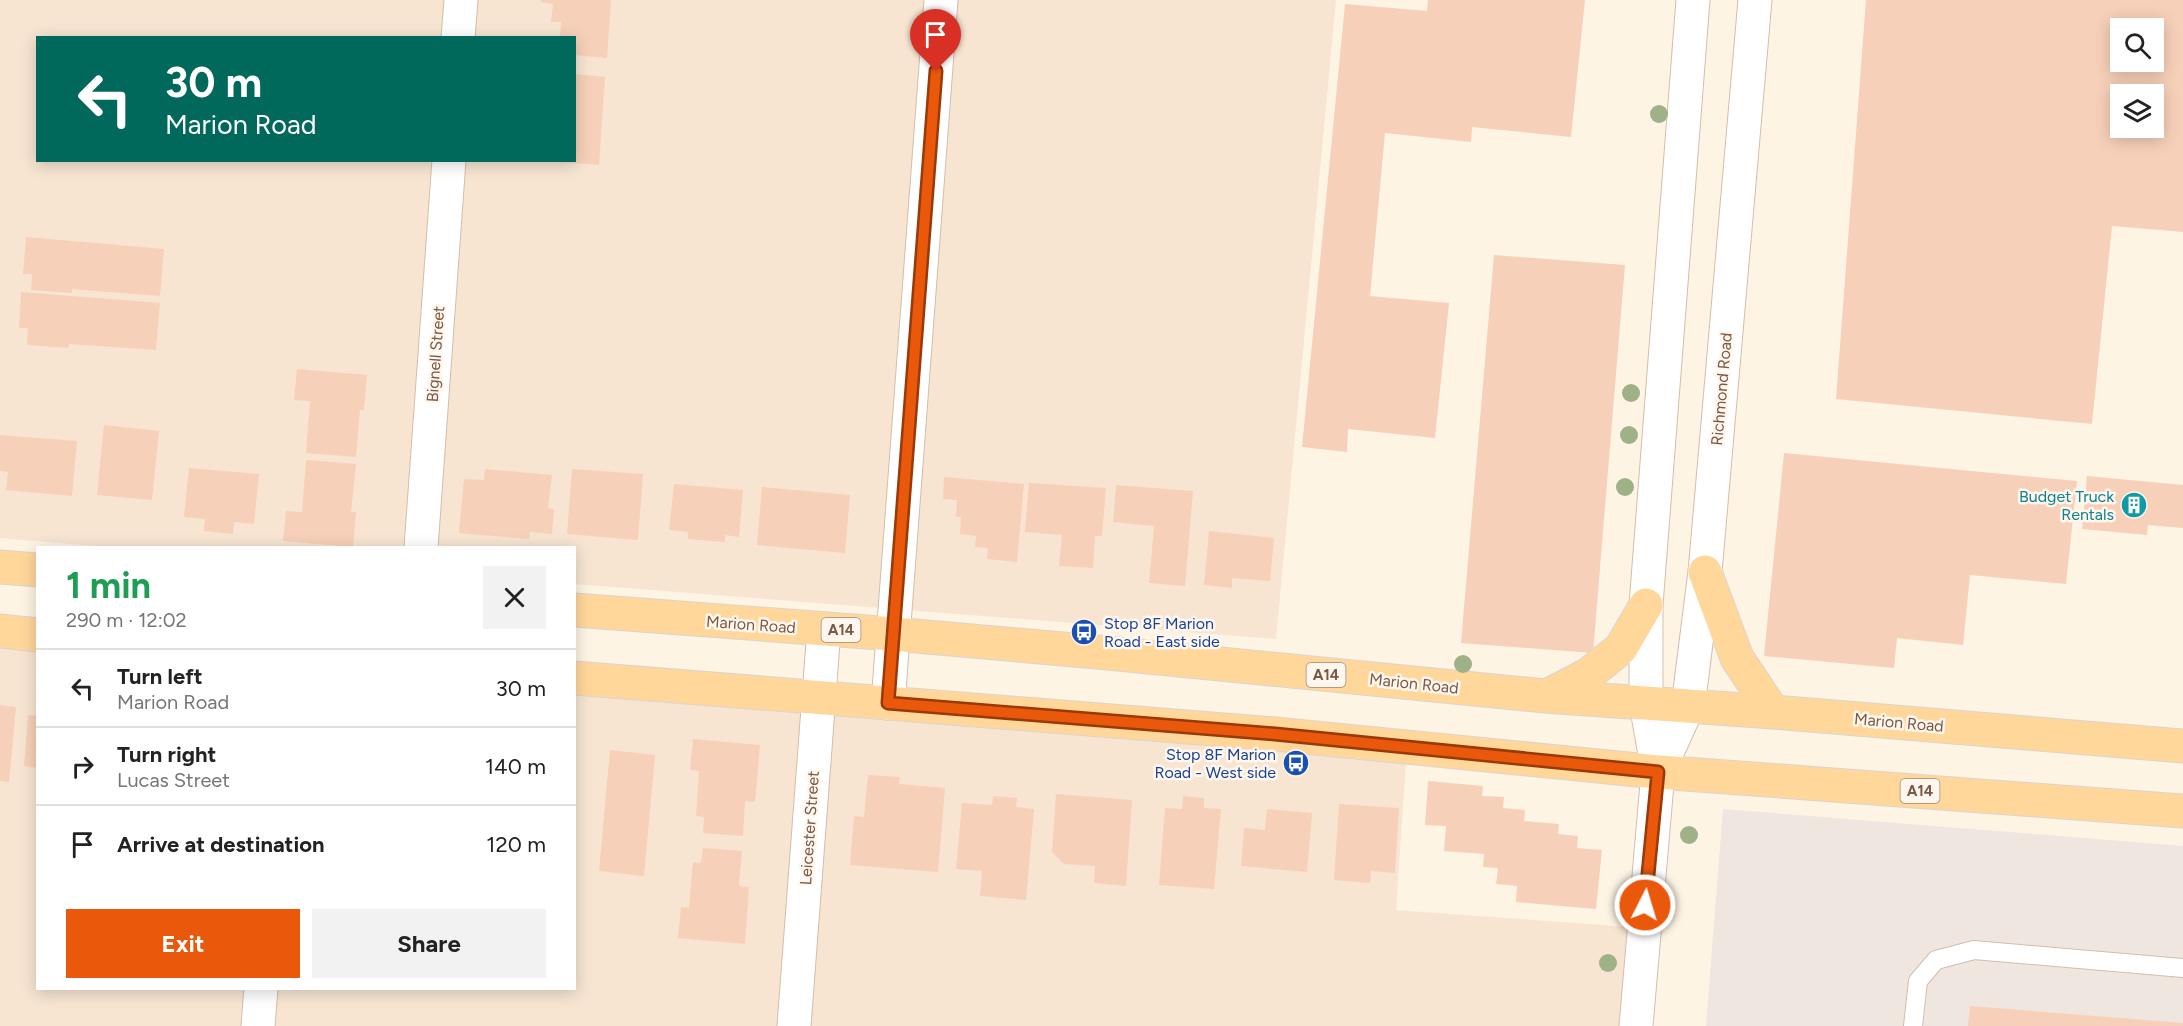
<!DOCTYPE html>
<html lang="en">
<head>
<meta charset="utf-8">
<style>
	:root { --surface:#fff; --page:#f2f2f2; --text:#222; --muted:#767676; --line:#e0e0e0; --accent:#ea580c }
	body { margin:0; font-family:Figtree,sans-serif; background:var(--page); color:var(--text); height:100vh; display:flex; flex-direction:column; font-size:22px; white-space:nowrap }
	* { box-sizing:border-box; margin:0 }
	p { font-size:20px; color:var(--muted) }
	.icon { flex:none; width:33px; height:33px; fill:none; stroke:currentColor; stroke-width:2; stroke-linecap:round; stroke-linejoin:round }
	.map { position:relative; flex:1; overflow:hidden }
	.details { position:absolute; left:36px; top:546px; width:540px; height:444px; display:flex; flex-direction:column; background:var(--surface); border-radius:0px; box-shadow:0 3px 15px #0003 }
	.details>* { flex:none }
	.banner { position:absolute; left:36px; top:36px; width:540px; height:126px; border-radius:0px; box-shadow:0 3px 15px #0003; background:#00695c; color:#fff; overflow:hidden }
	.tools { position:absolute; left:2110px; top:18px; display:grid; gap:12px }
	.tools a { display:grid; place-items:center; width:54px; height:54px; border-radius:0px; background:var(--surface); box-shadow:0 3px 15px #0003; font-size:30px }
	.pin { position:absolute; display:grid; place-items:center; width:51px; height:51px; color:#fff; margin:-62px -26px; border-radius:50% 50% 50% 0; rotate:-45deg; box-shadow:0 0 6px #0007 }
	.pin .icon { rotate:45deg }
	.me { position:absolute; width:66px; margin:-33px; rotate:5deg; stroke-linejoin:round; filter:drop-shadow(0 0 4px #0008) }
	.turn { display:flex; align-items:center; gap:21px; height:126px; padding:0 30px; font-size:27px }
	.turn .icon { width:78px; height:78px; stroke-width:2.5 }
	.turn b { display:block; font-size:42px; line-height:51px }
	.round { display:grid; place-items:center; flex:none; width:63px; height:63px; border-radius:0px; background:var(--page) }
	.head { display:flex; align-items:center; justify-content:space-between; height:102px; padding:0 30px }
	h1 { font-size:36px; font-weight:700; line-height:45px; color:#1e9e55 }
	.cta { display:flex; gap:12px; margin-top:auto; padding:12px 30px }
	.cta a { flex:1; height:69px; border-radius:0px; background:var(--accent); color:#fff; font-size:24px; font-weight:700; line-height:69px; text-align:center }
	.cta a+a { background:var(--page); color:var(--text) }
	ul { padding:0; list-style:none }
	li { display:flex; align-items:center; gap:18px; height:78px; padding:0 30px; border-top:2px solid var(--line) }
	li div { flex:1 }
	li b { display:block; font-size:22px }
	li em { font-style:normal }
	.map>svg:first-child { display:block }
	.residential { fill:#f7e5d2; fill-rule:evenodd }
	.industrial { fill:#eee6df }
	.building { fill:#f7d0b9; fill-rule:evenodd }
	.lines { fill:none; stroke-linecap:round; stroke-linejoin:round }
	.service-casing { stroke:#d4bdab; stroke-width:20 }
	.minor-casing { stroke:#d4bdab; stroke-width:35 }
	.secondary-casing { stroke:#d7bca8; stroke-width:35 }
	.primary-casing { stroke:#dcd4cf; stroke-width:35 }
	.service { stroke:#fff; stroke-width:18 }
	.minor { stroke:#fff; stroke-width:33 }
	.secondary { stroke:#fff; stroke-width:33 }
	.primary { stroke:#ffd79b; stroke-width:33 }
	.tree { fill:#9eb187 }
	.route-casing { stroke:#983908; stroke-width:15 }
	.route { stroke:#ea580c; stroke-width:10 }
	.labels { text-anchor:middle; stroke-width:5; stroke-linejoin:round; paint-order:stroke }
	.shield { fill:#fff7ed; stroke:#a28878; stroke-width:1.5 }
	.shield-label { font-size:15px; font-weight:bold; fill:#7a5846 }
	.street-label { font-size:16px; fill:#7a5846; stroke:#fff7ed }
	.culture-label { font-size:16px; fill:#0d838f; stroke:#fff7ed; text-anchor:end }
	.transit-label { font-size:16px; fill:#164399; stroke:#fff7ed; text-anchor:start }
</style>
</head>
<body>
<div class="map">
<svg width="2183" height="1026" viewBox="0 0 2183 1026">
	<rect width="100%" height="100%" fill="#fef4e4"/>
	<path class="residential" d="M0 0H1336L1276 639 575 584 574 548H118L0 538ZM38 38H574V160H38Z
		M0 636 37 639 38 988H574L575 683 1407 747 1396 910 1643 928 1636 1026H0Z"/>
	<path class="industrial" d="M1723 809 2183 846V1026H1706Z"/>
	<path class="building" d="M541 0H611L607 58 574 55V38H560L561 22H551L553 4 541 2Z
		M1428 0H1585L1571 137 1472 127 1471 142 1385 133 1370 296 1449 303 1435 438 1348 429 1347 452 1302 447 1345 4 1427 11Z
		M1866 0H2183V232L2112 226 2092 424 1836 399ZM2121 28H2154V62H2121ZM2121 94H2154V128H2121Z
		M574 74 605 77 599 165 559 162V160H574Z
		M26 237 164 249 160 296 72 289V293L31 290 32 274H23Z
		M1494 255 1625 265 1593 653 1461 643Z
		M21 292 160 303 156 350 69 344 68 348 27 345 28 328H19Z
		M297 369 367 375 364 410H360L356 457 306 453 310 401 294 400Z
		M104 425 159 431 152 500 97 495Z
		M0 435 77 441 72 496 6 490 8 472 0 471Z
		M1784 453 2077 481 2066 584 1970 575 1963 645 1897 638 1894 668 1764 656Z
		M306 460 356 464 351 512H356L353 547 283 541 286 511 302 512Z
		M189 468 259 474 254 524 234 522 233 534 204 531 205 519 184 517Z
		M485 469 552 475 548 508 554 509 552 534 530 532 529 539 459 533 464 479 484 480Z
		M572 469 643 474 638 540 567 534Z
		M2087 476 2183 485V528L2148 525 2147 535 2082 529Z
		M944 477 1024 484 1017 562 987 559 988 548 975 547 976 536 960 534 961 517H956L957 500 943 499Z
		M1029 483 1106 488 1102 536H1095L1093 568 1059 566 1062 535 1025 532Z
		M674 484 743 490 739 537 725 535V542L688 539V532L669 530Z
		M1116 485 1193 491 1185 586 1149 583 1154 526 1113 522Z
		M762 487 850 495 845 553 757 545Z
		M1209 531 1274 538 1270 581 1232 578V588L1204 585Z
		M0 705 16 707 9 782 0 781Z
		M28 715 38 716V768L24 766Z
		M693 739 760 745 755 802 745 801 743 836 703 833 704 817 696 816 699 771 690 770Z
		M610 750 655 755 644 876 599 871Z
		M868 775 900 777 899 784 945 788 938 872 850 865 854 816 864 817Z
		M1428 781 1483 786 1482 796 1504 797 1503 808 1525 810 1524 821 1559 824 1558 834 1578 836 1577 848 1602 850 1596 909 1516 902 1517 886 1496 884 1498 868 1483 867 1484 854 1444 851 1446 826 1425 825Z
		M1056 794 1132 800 1126 886 1094 883 1095 866 1064 864 1052 852Z
		M993 796 1017 798 1016 807 1034 809 1026 900 980 896 982 871 956 869 962 803 992 805Z
		M1183 796 1204 798V808L1221 809 1214 889 1159 885 1165 808 1182 809Z
		M1339 804 1399 808 1395 873 1371 871 1370 883 1334 880Z
		M1267 809 1312 813 1307 872 1241 866 1244 828 1265 830Z
		M703 848 742 851 739 886 749 887 745 944 678 938 681 907 689 908 693 862 701 863Z
		M1970 1006 2183 1023V1026H1968Z"/>
	<g class="lines">
		<defs>
			<path id="service" d="M1913 1026 1918 981 1936 960 1974 950 2183 968"/>
			<path id="minor" d="M458 38 461 0
				M421 548 449 160
				M888 703 941 0
				M258 1026 261 988
				M794 1026 824 629
				M1636 1026 1658 772"/>
			<path id="secondary" d="M1658 772 1688 706 1705 572 1755 0
				M1658 772 1646 703V605L1693 0"/>
			<path id="primary" d="M0 567 38 570
				M1705 572 1737 658 1773 712
				M574 610 893 634 1108 653 1545 696 1773 712 2183 746
				M0 631 38 635
				M574 678 1275 734 1658 772 2183 811
				M1547 696 1589 674 1621 648 1646 605"/>
		</defs>
		<use href="#service" class="service-casing"/>
		<use href="#minor" class="minor-casing"/>
		<use href="#secondary" class="secondary-casing"/>
		<use href="#primary" class="primary-casing"/>
		<use href="#service" class="service"/>
		<use href="#minor" class="minor"/>
		<use href="#secondary" class="secondary"/>
		<use href="#primary" class="primary"/>
	</g>
	<g class="tree">
		<circle cx="1659" cy="114" r="9"/>
		<circle cx="1631" cy="393" r="9"/>
		<circle cx="1629" cy="435" r="9"/>
		<circle cx="1625" cy="487" r="9"/>
		<circle cx="1463" cy="664" r="9"/>
		<circle cx="1689" cy="835" r="9"/>
		<circle cx="1608" cy="963" r="9"/>
	</g>
	<g class="lines">
		<defs>
			<path id="route" d="M936 71 888 703 1275 734 1658 772 1645 905"/>
		</defs>
		<use href="#route" class="route-casing"/>
		<use href="#route" class="route"/>
	</g>
	<defs>
		<symbol id="building-disc" viewBox="-11 -11 22 22"><circle r="9.5" fill="#0f9aa8" stroke="#fff7ed"/><path d="M-4-6H4V6H1V3H-1V6H-4ZM-2.5-4.3h1.7v1.8h-1.7ZM.8-4.3h1.7v1.8H.8ZM-2.5-1h1.7V.8h-1.7ZM.8-1h1.7V.8H.8Z" fill="#fff"/></symbol>
		<symbol id="bus-disc" viewBox="-11 -11 22 22"><circle r="9.5" fill="#1a4fb4" stroke="#fff7ed"/><path d="M-5-6H5V4H4V6H2V4H-2V6H-4V4H-5ZM-3.5-4V0h7V-4ZM-3.5 1.2v1.5H-2V1.2ZM2 1.2v1.5H3.5V1.2Z" fill="#fff"/></symbol>
	</defs>
	<g fill-rule="evenodd">
		<use href="#building-disc" x="2119" y="490" width="30" height="30"/>
		<use href="#bus-disc" x="1069" y="617" width="30" height="30"/>
		<use href="#bus-disc" x="1281" y="748" width="30" height="30"/>
	</g>
	<g class="labels">
		<g class="shield">
			<rect x="821.5" y="618" width="39" height="24" rx="4.5"/>
			<rect x="1306.5" y="663" width="39" height="24" rx="4.5"/>
			<rect x="1900.5" y="779" width="39" height="24" rx="4.5"/>
		</g>
		<g class="shield-label">
			<text x="841" y="635">A14</text>
			<text x="1326" y="680">A14</text>
			<text x="1920" y="796">A14</text>
		</g>
		<g class="street-label">
			<text transform="translate(435 354) rotate(-86)" y="6">Bignell Street</text>
			<text transform="translate(1721 389) rotate(-85)" y="6">Richmond Road</text>
			<text transform="translate(751 624) rotate(4)" y="6">Marion Road</text>
			<text transform="translate(1414 683) rotate(6)" y="6">Marion Road</text>
			<text transform="translate(1899 722) rotate(5)" y="6">Marion Road</text>
			<text transform="translate(809 828) rotate(-86)" y="6">Leicester Street</text>
		</g>
		<g class="culture-label">
			<text x="2114" y="502">Budget Truck<tspan x="2114" dy="18">Rentals</tspan></text>
		</g>
		<g class="transit-label">
			<text x="1104" y="629">Stop 8F Marion<tspan x="1104" dy="18">Road - East side</tspan></text>
			<text x="1276" y="760" text-anchor="end">Stop 8F Marion<tspan x="1276" dy="18">Road - West side</tspan></text>
		</g>
	</g>
</svg>
<div class="tools">
<a><svg class="icon" aria-label="search" viewBox="0 0 24 24"><circle cx="10" cy="10" r="6"/><path d="M15 15l6 6"/></svg></a>
<a><svg class="icon" aria-label="layers" viewBox="0 0 24 24"><path d="M12 4l9 5-9 5-9-5zM3 14l9 5 9-5"/></svg></a>
</div>
<div class="pin" style="left:936px;top:71px;background:#d93025"><svg class="icon" aria-label="arrive" viewBox="0 0 24 24"><path d="M6 21V4h12l-3 4 3 4H6"/></svg></div>
<svg class="me" style="left:1645px;top:905px" viewBox="-20 -20 40 40"><circle r="17" fill="#ea580c" stroke="#fff" stroke-width="3"/><path d="M0-11L8 9 0 5-8 9z" fill="#fff"/></svg>
<div class="banner">
<div class="turn"><svg class="icon" aria-label="left" viewBox="0 0 24 24"><path d="M17 20v-9H6M10 6l-5 5 5 5"/></svg><div><b>30 m</b>Marion Road</div></div>
</div>
<section class="details">
<div class="head"><div><h1>1 min</h1><p>290 m · 12:02</p></div><a class="round"><svg class="icon" aria-label="close" viewBox="0 0 24 24"><path d="M6 6l12 12M18 6L6 18"/></svg></a></div>
<ul>
<li><svg class="icon" aria-label="left" viewBox="0 0 24 24"><path d="M17 20v-9H6M10 6l-5 5 5 5"/></svg><div><b>Turn left</b><p>Marion Road</p></div><em>30 m</em></li>
<li><svg class="icon" aria-label="right" viewBox="0 0 24 24"><path d="M7 20v-9h11M14 6l5 5-5 5"/></svg><div><b>Turn right</b><p>Lucas Street</p></div><em>140 m</em></li>
<li><svg class="icon" aria-label="arrive" viewBox="0 0 24 24"><path d="M6 21V4h12l-3 4 3 4H6"/></svg><div><b>Arrive at destination</b></div><em>120 m</em></li>
</ul>
<div class="cta"><a>Exit</a><a>Share</a></div>
</section>
</div>
</body>
</html>
